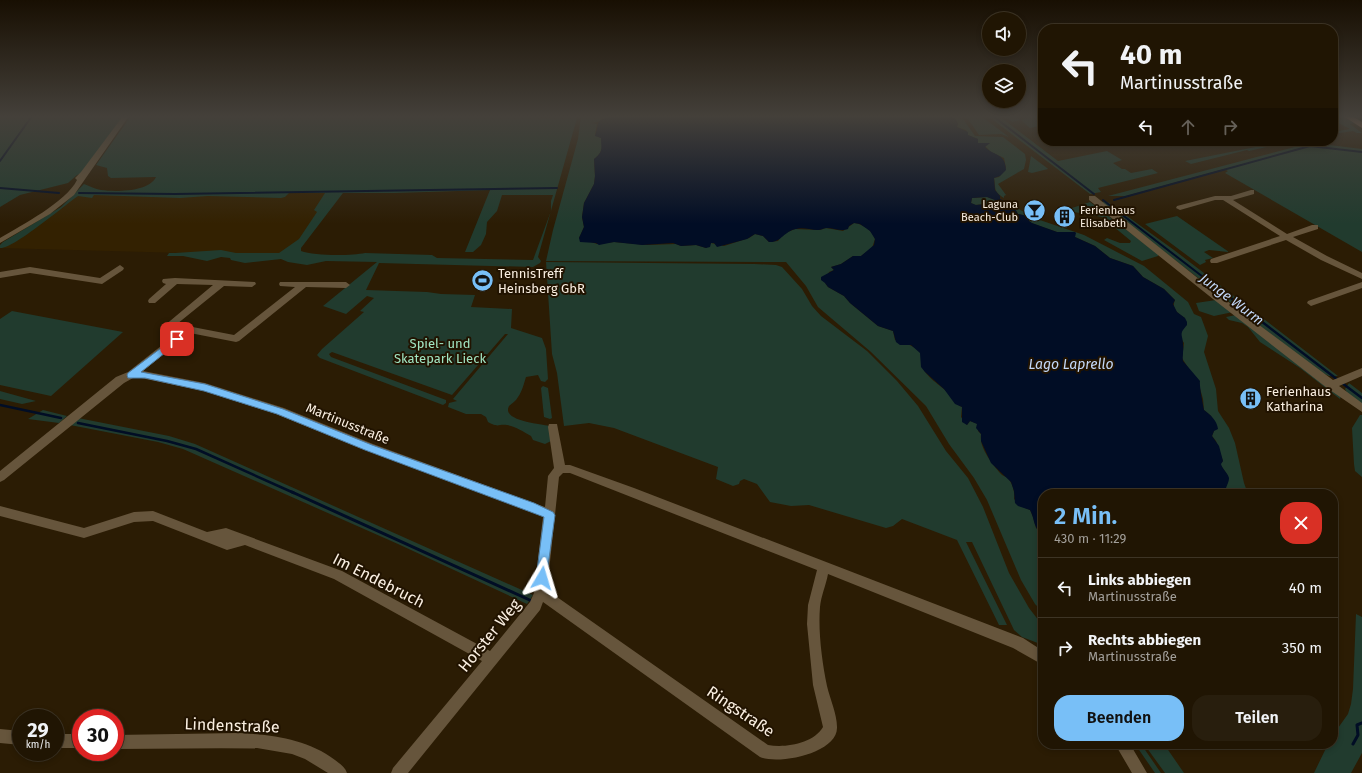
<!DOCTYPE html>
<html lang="de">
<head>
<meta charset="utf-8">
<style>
	:root { --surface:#201503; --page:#281e0d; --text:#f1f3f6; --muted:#a29f9a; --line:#3d3425; --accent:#78bff7 }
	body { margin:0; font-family:"Fira Sans",sans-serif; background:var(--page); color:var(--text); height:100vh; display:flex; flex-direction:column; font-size:15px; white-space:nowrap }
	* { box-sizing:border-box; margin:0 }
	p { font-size:13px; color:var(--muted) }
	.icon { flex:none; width:22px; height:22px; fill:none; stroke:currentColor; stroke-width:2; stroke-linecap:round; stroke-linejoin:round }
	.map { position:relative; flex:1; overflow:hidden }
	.sheet { position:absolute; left:1038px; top:489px; width:300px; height:260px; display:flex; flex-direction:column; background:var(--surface); border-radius:16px; box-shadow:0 2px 6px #0003,0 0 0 1px var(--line) }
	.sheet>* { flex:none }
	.banner { position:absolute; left:1038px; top:24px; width:300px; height:122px; border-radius:16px; box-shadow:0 2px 6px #0003,0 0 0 1px var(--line); background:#201503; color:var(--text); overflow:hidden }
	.buttons { position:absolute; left:982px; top:12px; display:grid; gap:8px }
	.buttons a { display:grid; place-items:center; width:44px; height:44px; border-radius:50%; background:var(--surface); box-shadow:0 2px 6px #0003,0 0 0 1px var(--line); font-size:20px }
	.speed { position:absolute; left:12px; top:709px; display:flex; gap:8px; font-size:20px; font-weight:700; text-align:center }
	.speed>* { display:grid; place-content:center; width:52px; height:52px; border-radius:50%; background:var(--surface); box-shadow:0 2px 6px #0003,0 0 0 1px var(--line); line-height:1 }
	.speed small { font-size:10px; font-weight:400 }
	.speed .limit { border:6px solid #d22; background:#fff; color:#111 }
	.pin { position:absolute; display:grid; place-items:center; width:34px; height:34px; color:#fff; margin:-17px; border-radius:8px; box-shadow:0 2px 6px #0006 }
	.me { position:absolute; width:44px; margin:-22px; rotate:7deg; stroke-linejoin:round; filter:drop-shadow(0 0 3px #0008) }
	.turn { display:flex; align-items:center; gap:14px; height:84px; padding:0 16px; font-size:18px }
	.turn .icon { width:52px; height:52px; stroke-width:2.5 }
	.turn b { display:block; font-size:28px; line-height:34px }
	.lanes { display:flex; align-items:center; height:38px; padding:0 16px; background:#0003; justify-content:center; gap:20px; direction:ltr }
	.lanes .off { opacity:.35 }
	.round { display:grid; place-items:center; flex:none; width:42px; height:42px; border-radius:16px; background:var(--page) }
	.head { display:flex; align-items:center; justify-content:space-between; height:68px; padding:0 16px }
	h1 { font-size:24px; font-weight:600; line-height:30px; color:var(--accent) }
	.cta { display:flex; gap:8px; margin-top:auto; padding:8px 16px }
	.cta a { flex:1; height:46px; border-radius:16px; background:var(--accent); color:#111; font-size:16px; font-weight:600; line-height:46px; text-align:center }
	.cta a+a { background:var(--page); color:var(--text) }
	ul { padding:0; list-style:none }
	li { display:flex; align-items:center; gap:12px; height:60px; padding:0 16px; border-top:1px solid var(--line) }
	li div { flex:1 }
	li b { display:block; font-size:15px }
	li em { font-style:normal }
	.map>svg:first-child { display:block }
	.built { fill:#332101 }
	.green { fill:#213b2e; fill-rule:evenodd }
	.water { fill:#010d25; fill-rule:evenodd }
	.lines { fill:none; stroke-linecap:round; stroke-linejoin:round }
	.stream-far2 { stroke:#010d25; stroke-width:2 }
	.stream-far1 { stroke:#010d25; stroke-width:2.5 }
	.stream { stroke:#010d25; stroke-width:3 }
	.street { fill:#66553c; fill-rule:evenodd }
	.primary { fill:#bf7d5f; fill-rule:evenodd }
	.route { fill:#78bff7; stroke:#4e7ca1 }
	.labels { text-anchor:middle; stroke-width:4; stroke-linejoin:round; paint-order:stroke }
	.far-poi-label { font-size:11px; fill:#faefe1; stroke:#211300; text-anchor:end }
	.poi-label { font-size:13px; fill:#faefe1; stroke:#211300; text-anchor:start }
	.park-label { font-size:13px; fill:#a0e4c1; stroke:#211300 }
	.street-label { font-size:13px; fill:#faefe1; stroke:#211300 }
	.water-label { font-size:14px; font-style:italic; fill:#c3d8f8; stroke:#211300 }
	.near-street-label { font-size:16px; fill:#faefe1; stroke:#211300 }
</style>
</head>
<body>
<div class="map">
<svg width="1362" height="773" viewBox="0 0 1362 773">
	<rect width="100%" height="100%" fill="#2b1c04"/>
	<path class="built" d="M77 192H152L333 193 290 256 0 248V245L3 242 61 207Z"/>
	<path class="green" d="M0 116H123L83 173 77 175 68 183 20 195 0 207Z
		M131 116H541L540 118H550L551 116H576L577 118 538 257 541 261 540 263 533 267 379 263 366 290 427 292 441 294 475 295 471 307 512 309 511 328 542 338 546 349 548 379 545 382 541 381 538 375 526 377C524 383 522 392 518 397 516 401 512 403 509 406 501 421 541 424 549 426L551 441 545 444 533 440 531 436C524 432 515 426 507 425 497 424 499 428 488 422L486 417 481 414H466L448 407 449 403 457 401 453 399 508 334H505L452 395 332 352 329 354 331 357 446 400V403L443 405 320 358 317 355 322 349 364 312 360 311 374 298 367 296 346 314 323 306 377 262 326 261 307 265 288 262 281 259 245 263 231 260 230 258 221 257 207 261 183 256H167L169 253H175L221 250 236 253H279L299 239 317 212 314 210 325 193H289L285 197 281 198 208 196 180 198 94 195 92 198 78 196C65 205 12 250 0 248V245L3 242 61 207 84 184C90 186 95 189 101 190 116 192 149 192 156 177L111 178 108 176 107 168 96 165ZM490 190 465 252H473L481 245 486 234 487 222 497 211 502 195H553L551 201V211L533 260 437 258 432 255 365 253C351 256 314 256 301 251V248L343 193H395Z
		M581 116H612L597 122 591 123 597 124 595 135 601 138C603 147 602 153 594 159L595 176 594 184 584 203 582 217 584 227 579 238 597 244 614 242 647 245 676 244 681 246 696 245 706 248 711 243 724 246 749 238 755 234 763 236 769 242 778 241 783 234 795 229 820 230 826 228 843 231 854 223C863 224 872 230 875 239L872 248 861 256H853L841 264 831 267 834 270 829 272 825 283 828 287 844 296 850 303 878 326 893 331 895 340C905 343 915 345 922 355 917 371 935 381 945 390 954 397 950 401 962 407L961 417 967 425 970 421 978 424V431L981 434C979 448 992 463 1000 473 1003 477 1008 476 1010 481 1013 486 1015 493 1014 499L1025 508 1030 510 1033 517 1036 528 1043 534V612L1035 604 1021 580 987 500 974 478 949 444 926 406 871 352 818 307 806 286 786 262 546 261 553 230 578 139Z
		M945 116H961L975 136 1003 137 1025 154 1026 160 1024 169 998 184 1006 195 1004 196V198C993 191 996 189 994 178L999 177 1006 168 1004 158 991 152 985 146 990 143H978V139L968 135 966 130 957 127 958 124 952 117Z
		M966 116H981L1009 137 1001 134 979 135Z
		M988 116H999L1058 161 1107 151 1122 160 1113 163 1122 169H1125L1131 173 1152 169 1158 173 1098 188 1101 192 1090 194Z
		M1004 116H1015L1020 120 1032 117 1037 121 1034 122 1038 121 1031 116H1043V125L1030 128 1021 120 1012 122Z
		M1333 116H1342L1354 123 1350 124 1362 133H1357L1353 131 1333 134V132L1350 129 1333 120Z
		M1286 141H1293L1249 151 1247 150 1191 164 1185 161Z
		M1318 141 1321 144 1362 149V252L1225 173 1228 171 1224 169 1126 196H1108L1306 144 1305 143Z
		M1031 156 1047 168 1048 169 1032 173 1028 172Z
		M987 197 995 200 996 203 975 205 971 203 972 198Z
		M1105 201 1109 203 1174 250 1338 376H1329L1320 372 1101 203Z
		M1007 202H1011L1017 208 1034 218 1084 235 1144 266 1188 302 1194 314 1201 317 1208 336 1204 352 1216 389 1218 411 1229 428 1235 443 1244 483 1248 494H1226L1225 492 1228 476 1220 464 1223 461 1216 441 1212 436 1214 431 1211 416 1204 410 1203 399 1199 385 1182 358 1184 343 1180 337 1185 318C1178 313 1171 309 1175 300L1164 289 1143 277 1133 266 1110 258 1095 246 1075 237V232H1057L1031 223 1029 221 1028 216 1018 214 1014 207 1008 205 1009 203Z
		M1090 202 1158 254V256L1142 261 1104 240 1107 238 1120 243H1130L1131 241 1102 217 1074 212 1057 213Z
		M1177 216 1229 252 1209 250 1204 252 1213 258 1205 260 1206 262 1200 265 1145 224Z
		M546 262 754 264 776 265 782 267 802 289 812 306 821 316 867 351 897 381 918 406 946 451 968 478 983 507 1009 573 1029 608 1043 626V645L1022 637 1014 630 972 542H966L1007 625H999L957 540 902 519 893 526 886 528 809 505 791 506 770 502 757 484 744 479 740 481 739 484 733 486 716 479 718 467 614 428 589 423 564 426 557 373 552 354Z
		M1216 300 1233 312 1214 316 1199 311 1196 303Z
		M12 311 123 332 51 396 0 385V319Z
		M1236 315 1341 396 1340 399 1300 368 1260 342 1248 327 1242 323 1229 320 1226 317Z
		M1349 383 1362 393V404L1347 393 1345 389Z
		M543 386 548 388 552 418 550 419 544 417 541 388Z
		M0 391 36 401 22 404 0 399Z
		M43 410 67 416 59 423 28 419Z
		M1360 415H1362V477L1355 471 1354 464 1352 428Z
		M78 418 169 436 195 444 533 595 527 604 398 544 183 449 158 442 70 425Z
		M1356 614 1362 617V753L1351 773H1314L1328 744H1333V735L1348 714 1351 704 1353 689Z
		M1135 744H1141L1161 773H1155Z
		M1144 744H1164L1184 773H1165Z"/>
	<path class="water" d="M612 116H945L955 118 958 124 957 127 968 132V135L978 139V143H990L985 147C996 157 1005 153 1006 170L1000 176 994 178 995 190 1000 196V199L1009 203 1008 205 1014 207 1018 214 1028 216 1029 221 1032 223 1057 232H1075L1076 233 1075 237 1095 246 1110 258 1133 266 1143 277 1164 289 1175 300 1173 304 1177 312 1185 318 1187 322V325C1178 335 1183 334 1183 345 1184 350 1182 356 1183 361L1200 381C1199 385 1203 405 1204 410 1211 415 1217 421 1218 429L1214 431 1212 436 1219 446 1223 461 1221 464C1222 469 1228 473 1229 478 1229 484 1224 488 1226 494H1043V534C1033 529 1035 519 1030 510L1018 506 1015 503 1014 491 1011 482 991 463 981 441V434L976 428 977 424 970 421 967 425 962 422V407L955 404 944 389 925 372 921 367 920 353 911 345H900L896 342 893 331 878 326 850 303 844 296 828 287 825 283 821 280V277L834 270 831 267 841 264 853 256H861L874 245 875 239 870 231 860 224 854 223 849 226 848 229C840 232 834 228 827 228 824 228 821 230 818 230 810 230 803 227 796 229 784 231 781 243 769 242L763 236 755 234 747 239 717 247 714 243H711L710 247 706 248 696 245 681 246 673 243 642 245 614 242 599 245 596 243 580 242 579 238 584 227 582 217 584 203 594 184 595 176 594 159C604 151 601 148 601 138L595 136C600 122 594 121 612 116ZM987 197 995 200V203L976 205 971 203 972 198Z"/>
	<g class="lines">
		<path class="stream-far2" d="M993 116 1094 194
			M0 161 32 116
			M0 188 59 193
			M79 193 175 194 557 188
			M1103 200 1207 280
			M1114 200 1310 146 1362 152"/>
		<path class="stream-far1" d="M1206 279 1338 380
			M1342 383 1362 398
			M0 405 61 418
			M78 423 167 441 196 449 294 493"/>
		<path class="stream" d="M292 492 534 602
			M1353 744 1358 735 1357 725 1362 723"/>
		<path class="street" d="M123 116H129L74 195 50 214 0 243V238C22 225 66 202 77 180L75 178 81 172Z
			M1251 190H1254V194L1233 200 1287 234 1312 225H1318V229L1293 237 1327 256 1362 273V279L1321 260 1286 240 1217 263H1211L1210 261 1211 259 1280 236 1223 200H1215L1180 210 1176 208 1177 206 1215 196H1231Z
			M1089 196H1095L1219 295 1333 380 1362 368V376L1339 386 1362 403V412L1327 388 1213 299 1089 200Z
			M120 265 124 268 123 270 102 284 30 273 0 278V272L30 267 100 278Z
			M175 278 255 282 256 284 252 287 224 286 177 324 234 335 295 287 280 286 279 284 280 282H346L350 285 346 288 306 287 239 341 236 342 190 333 143 371 205 383 284 408 373 444 545 507 548 476 554 468 548 427 549 424H557L565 465H570L634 488 1023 638 1043 651V665L1013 648 828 574C826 585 821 596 820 607 818 631 822 662 827 686 830 699 837 714 837 727 838 753 779 765 760 757L543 602 540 610 408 773H391L393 768 482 661 334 579 245 545 227 550 153 521 134 522 84 538 0 516V506L84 528 134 512 153 511 207 532 226 528 342 571 490 651 530 602 534 593 543 517 526 509 365 450 276 414 204 391 141 378H133L124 383 4 480 0 482V471L116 377 128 372 180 331 166 328 164 326 213 285 177 284 155 303H149L148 301 149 299 166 284 163 283 162 281 163 279ZM563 473H570L817 570 808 605 807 624 813 685 823 727C813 744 785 748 768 745L547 590 559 477Z
			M1362 282V288L1311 306 1307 303 1308 301Z
			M0 729 21 731V745L0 743Z
			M239 733C272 735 307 739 335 760 340 764 345 767 347 773H328L305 759 292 754 257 748 115 749V735Z
			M55 734H81V748H55Z
			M1115 744H1130L1147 773H1132Z"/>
		<path class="primary" d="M1343 116H1352L1362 122V128Z"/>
	</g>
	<linearGradient id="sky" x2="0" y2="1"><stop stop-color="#180f02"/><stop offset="0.52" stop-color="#44403a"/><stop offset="1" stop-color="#44403a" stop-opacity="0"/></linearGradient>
	<rect width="1362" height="224" fill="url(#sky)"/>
	<path class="route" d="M177 336 180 337 181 339 180 341 141 372 205 384 283 409 372 445 534 503 553 512 555 515 546 581 542 583 538 581 536 578 544 517 365 450 277 414 204 391 145 378H128L127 375 128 373Z"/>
	<defs>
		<symbol id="bar-disc" viewBox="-11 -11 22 22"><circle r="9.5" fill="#78bff7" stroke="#211300"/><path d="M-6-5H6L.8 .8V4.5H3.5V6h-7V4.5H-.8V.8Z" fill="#111"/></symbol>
		<symbol id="building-disc" viewBox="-11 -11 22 22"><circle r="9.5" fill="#78bff7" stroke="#211300"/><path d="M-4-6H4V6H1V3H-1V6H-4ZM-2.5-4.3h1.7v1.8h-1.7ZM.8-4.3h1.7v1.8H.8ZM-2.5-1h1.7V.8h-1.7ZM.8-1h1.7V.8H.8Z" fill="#111"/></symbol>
		<symbol id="stadium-disc" viewBox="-11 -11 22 22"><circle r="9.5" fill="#78bff7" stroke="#211300"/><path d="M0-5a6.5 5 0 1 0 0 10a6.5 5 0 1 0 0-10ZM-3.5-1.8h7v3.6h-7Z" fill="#111"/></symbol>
	</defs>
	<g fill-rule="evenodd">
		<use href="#bar-disc" x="1022" y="198" width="25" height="25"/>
		<use href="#building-disc" x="1052" y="204" width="25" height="25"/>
		<use href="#stadium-disc" x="470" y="268" width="25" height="25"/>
		<use href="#building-disc" x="1238" y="386" width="25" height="25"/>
	</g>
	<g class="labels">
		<g class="far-poi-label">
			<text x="1018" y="208">Laguna<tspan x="1018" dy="13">Beach-Club</tspan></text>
			<text x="1080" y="214" text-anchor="start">Ferienhaus<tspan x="1080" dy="13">Elisabeth</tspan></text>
		</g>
		<g class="poi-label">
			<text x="498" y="278">TennisTreff<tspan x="498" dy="15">Heinsberg GbR</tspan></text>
			<text x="1266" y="396">Ferienhaus<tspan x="1266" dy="15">Katharina</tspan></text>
		</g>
		<g class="park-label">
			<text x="440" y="348">Spiel- und<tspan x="440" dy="15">Skatepark Lieck</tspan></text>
		</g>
		<g class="street-label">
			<text transform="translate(348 423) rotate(22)" y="5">Martinusstraße</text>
		</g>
		<g class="water-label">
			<text transform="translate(1232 299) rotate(37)" y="5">Junge Wurm</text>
			<text x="1071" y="369">Lago Laprello</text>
		</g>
		<g class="near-street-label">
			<text transform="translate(379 580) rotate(27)" y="6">Im Endebruch</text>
			<text transform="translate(489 635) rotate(-51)" y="6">Horster Weg</text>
			<text transform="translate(741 711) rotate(34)" y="6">Ringstraße</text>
			<text transform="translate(232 725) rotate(2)" y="6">Lindenstraße</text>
		</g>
	</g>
</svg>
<div class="buttons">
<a><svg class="icon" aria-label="sound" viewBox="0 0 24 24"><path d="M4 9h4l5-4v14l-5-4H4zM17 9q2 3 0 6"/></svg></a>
<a><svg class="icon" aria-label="layers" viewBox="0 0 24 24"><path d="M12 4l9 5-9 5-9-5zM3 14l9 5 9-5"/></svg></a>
</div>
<div class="speed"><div>29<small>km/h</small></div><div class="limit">30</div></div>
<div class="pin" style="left:177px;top:339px;background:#d93025"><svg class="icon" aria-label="arrive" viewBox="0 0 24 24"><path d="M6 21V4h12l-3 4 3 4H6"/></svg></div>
<svg class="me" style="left:542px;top:578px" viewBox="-20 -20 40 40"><path d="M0-17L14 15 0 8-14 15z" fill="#78bff7" stroke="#fff" stroke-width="4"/></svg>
<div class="banner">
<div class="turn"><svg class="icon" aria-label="left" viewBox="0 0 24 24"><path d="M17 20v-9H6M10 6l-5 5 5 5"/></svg><div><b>40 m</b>Martinusstraße</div></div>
<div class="lanes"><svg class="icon" aria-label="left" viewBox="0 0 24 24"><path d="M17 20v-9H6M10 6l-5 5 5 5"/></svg><svg class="icon off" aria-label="ahead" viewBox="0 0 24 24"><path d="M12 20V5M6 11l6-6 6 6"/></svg><svg class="icon off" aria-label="right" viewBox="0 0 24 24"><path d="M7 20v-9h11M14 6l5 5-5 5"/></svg></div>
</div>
<section class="sheet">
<div class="head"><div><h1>2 Min.</h1><p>430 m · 11:29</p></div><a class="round" style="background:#d93025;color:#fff"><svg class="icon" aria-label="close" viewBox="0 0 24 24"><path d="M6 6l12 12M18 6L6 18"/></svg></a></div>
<ul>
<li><svg class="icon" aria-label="left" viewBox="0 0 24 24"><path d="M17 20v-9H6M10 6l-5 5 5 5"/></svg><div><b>Links abbiegen</b><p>Martinusstraße</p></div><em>40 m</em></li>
<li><svg class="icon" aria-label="right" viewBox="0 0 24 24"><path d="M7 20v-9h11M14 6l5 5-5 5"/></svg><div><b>Rechts abbiegen</b><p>Martinusstraße</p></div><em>350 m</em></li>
</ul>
<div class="cta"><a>Beenden</a><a>Teilen</a></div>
</section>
</div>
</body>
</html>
